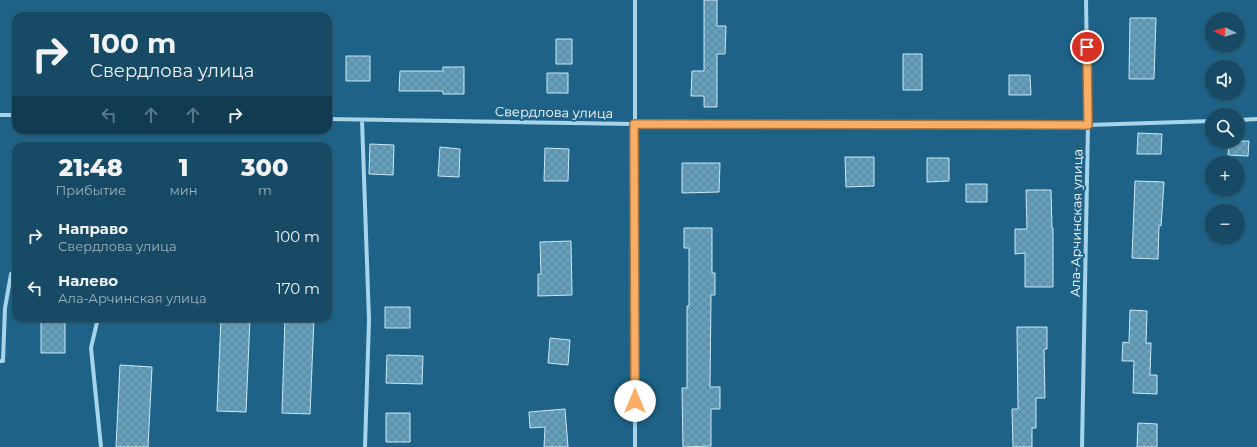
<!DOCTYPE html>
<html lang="ru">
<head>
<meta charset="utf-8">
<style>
	:root { --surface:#164a65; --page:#23546e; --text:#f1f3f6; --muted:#9eb3bf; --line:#356279 }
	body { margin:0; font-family:Montserrat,sans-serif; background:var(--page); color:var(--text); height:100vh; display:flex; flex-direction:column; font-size:15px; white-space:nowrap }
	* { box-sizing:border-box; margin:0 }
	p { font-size:13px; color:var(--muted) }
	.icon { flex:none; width:22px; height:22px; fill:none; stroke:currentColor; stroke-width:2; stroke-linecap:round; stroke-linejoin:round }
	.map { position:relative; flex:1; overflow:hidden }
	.drawer { position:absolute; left:12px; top:142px; width:320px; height:180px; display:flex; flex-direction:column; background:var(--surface); border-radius:12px; box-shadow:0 1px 3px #0004,0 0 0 1px var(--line) }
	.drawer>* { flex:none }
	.top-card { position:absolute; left:12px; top:12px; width:320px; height:122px; border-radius:12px; box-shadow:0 1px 3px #0004,0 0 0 1px var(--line); background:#164a65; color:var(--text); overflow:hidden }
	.needle { width:26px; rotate:275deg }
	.tools { position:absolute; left:1205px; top:12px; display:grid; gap:8px }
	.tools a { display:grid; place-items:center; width:40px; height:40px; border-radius:50%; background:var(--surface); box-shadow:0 1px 3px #0004,0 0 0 1px var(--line); font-size:20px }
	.pin { position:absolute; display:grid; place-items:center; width:34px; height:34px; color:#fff; margin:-17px; border:2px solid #fff; border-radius:50%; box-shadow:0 1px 4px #0007 }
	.me { position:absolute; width:44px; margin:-22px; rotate:0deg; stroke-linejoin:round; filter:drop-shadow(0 0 3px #0008) }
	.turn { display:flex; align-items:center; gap:14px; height:84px; padding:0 12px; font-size:18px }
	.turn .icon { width:52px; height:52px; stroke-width:2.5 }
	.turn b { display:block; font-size:28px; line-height:34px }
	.lanes { display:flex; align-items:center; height:38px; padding:0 12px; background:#0003; justify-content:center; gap:20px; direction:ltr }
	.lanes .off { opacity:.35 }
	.eta { display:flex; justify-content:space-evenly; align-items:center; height:68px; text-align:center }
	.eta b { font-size:24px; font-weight:800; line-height:28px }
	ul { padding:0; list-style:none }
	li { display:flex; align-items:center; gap:12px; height:52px; padding:0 12px }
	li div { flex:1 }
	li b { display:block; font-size:15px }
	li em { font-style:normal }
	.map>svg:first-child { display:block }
	.building { fill:url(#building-cross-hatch); stroke:#cbe9f8 }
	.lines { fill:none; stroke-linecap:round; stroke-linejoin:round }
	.street { stroke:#a6d4eb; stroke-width:4 }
	.route-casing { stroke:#a27142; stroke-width:10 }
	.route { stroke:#faae65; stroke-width:7 }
	.labels { text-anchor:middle; stroke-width:4; stroke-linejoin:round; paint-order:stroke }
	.street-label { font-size:13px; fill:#fff; stroke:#1e6387 }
</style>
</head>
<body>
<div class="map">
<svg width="1257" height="447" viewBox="0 0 1257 447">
	<defs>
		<pattern id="building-cross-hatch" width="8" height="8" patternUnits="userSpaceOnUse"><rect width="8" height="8" fill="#649fbc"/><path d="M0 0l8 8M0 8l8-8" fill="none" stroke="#5d869a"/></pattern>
	</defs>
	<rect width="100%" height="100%" fill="#1e6387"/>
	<path class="building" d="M704 0H717V26H726L725 54H717V107H704V96H691L692 71H704Z
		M1130 18H1156L1154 79H1129Z
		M556 39H572V64H556Z
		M903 54H922V90H903Z
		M346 56H370V81H346Z
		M443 67H464V94H443V91H399L400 71H443Z
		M547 73H568V93H547Z
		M1009 75H1030L1031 95H1009Z
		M1138 133 1162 134 1161 154H1137Z
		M1229 141H1249L1248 156 1228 155Z
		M370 144 394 145 393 175 369 174Z
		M440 147 460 149 459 177 438 176Z
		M545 148 569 149 568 181H544Z
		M845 157H874V186L846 187Z
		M927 158H949V181L927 182Z
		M682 163H720L719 192 682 193Z
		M1135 181 1164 182 1161 226 1159 225 1158 259 1132 258Z
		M966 184H987V202H966Z
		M1026 190H1051L1052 228H1053V287H1025V253L1015 254V229H1027Z
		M684 228H712V273H715V295H711L710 387H720V409H711V446L683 447 682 388H687V306H689V248H684Z
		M571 241 572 295 538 296V274H541L540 242Z
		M385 307H410V328H385Z
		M1130 310 1147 311 1146 343H1151L1150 375H1157V394L1133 393 1134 361H1122L1123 342 1129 343Z
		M221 318H250L246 412 217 411Z
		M285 318H314L310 414 282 413Z
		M41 319H65V353H41Z
		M1017 327H1047V349H1044L1045 398H1036V428H1032V447H1013L1012 409H1018Z
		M550 338 570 340 568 365 548 363Z
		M387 355 423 356 422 384 386 383Z
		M120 365 152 367 148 447H116Z
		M565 409 568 447H544L545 427 530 428 529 412Z
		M386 413H410V442H386Z
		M1138 423 1157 424V447H1137Z"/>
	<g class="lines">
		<path class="street" d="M635 0V447
			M0 115H16
			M328 119 634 124 1088 125 1212 121
			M362 120 369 320 365 447
			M1238 120 1257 119
			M98 318 91 348 101 447
			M0 361H3L5 308 11 274 16 271
			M1082 447 1088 125 1086 0"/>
	</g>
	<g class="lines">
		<defs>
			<path id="route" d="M635 401 634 124 1088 125 1087 47"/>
		</defs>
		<use href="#route" class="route-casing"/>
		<use href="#route" class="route"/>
	</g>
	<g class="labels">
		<g class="street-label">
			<text transform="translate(554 112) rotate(1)" y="5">Свердлова улица</text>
			<text transform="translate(1076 223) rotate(-89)" y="5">Ала-Арчинская улица</text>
		</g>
	</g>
</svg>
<div class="tools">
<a><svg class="needle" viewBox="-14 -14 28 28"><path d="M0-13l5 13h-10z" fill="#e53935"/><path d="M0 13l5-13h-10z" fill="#9eb3bf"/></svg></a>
<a><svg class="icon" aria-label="sound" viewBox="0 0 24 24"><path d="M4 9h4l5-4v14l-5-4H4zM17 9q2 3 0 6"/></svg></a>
<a><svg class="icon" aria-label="search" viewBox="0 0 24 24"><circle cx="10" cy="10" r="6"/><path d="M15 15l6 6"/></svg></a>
<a>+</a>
<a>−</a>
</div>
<div class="pin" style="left:1087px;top:47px;background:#d93025"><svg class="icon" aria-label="arrive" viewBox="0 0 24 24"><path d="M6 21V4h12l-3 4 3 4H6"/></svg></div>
<svg class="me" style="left:635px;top:401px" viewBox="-20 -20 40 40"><circle r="19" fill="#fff"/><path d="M0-13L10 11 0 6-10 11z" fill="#faae65"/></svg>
<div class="top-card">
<div class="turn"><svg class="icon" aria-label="right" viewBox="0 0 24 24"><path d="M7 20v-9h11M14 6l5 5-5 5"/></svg><div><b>100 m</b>Свердлова улица</div></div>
<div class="lanes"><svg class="icon off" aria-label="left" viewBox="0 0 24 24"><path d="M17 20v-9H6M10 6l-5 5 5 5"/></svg><svg class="icon off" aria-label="ahead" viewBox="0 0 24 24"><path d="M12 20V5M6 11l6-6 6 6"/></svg><svg class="icon off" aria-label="ahead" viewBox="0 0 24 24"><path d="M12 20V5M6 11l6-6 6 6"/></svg><svg class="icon" aria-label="right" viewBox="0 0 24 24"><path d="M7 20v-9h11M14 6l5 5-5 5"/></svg></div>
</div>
<section class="drawer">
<div class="eta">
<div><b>21:48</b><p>Прибытие</p></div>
<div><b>1</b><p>мин</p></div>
<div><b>300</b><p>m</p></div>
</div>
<ul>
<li><svg class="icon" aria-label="right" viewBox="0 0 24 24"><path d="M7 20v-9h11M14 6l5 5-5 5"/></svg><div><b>Направо</b><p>Свердлова улица</p></div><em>100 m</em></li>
<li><svg class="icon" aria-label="left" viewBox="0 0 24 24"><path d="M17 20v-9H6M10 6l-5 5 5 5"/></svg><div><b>Налево</b><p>Ала-Арчинская улица</p></div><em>170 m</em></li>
</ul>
</section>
</div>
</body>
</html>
